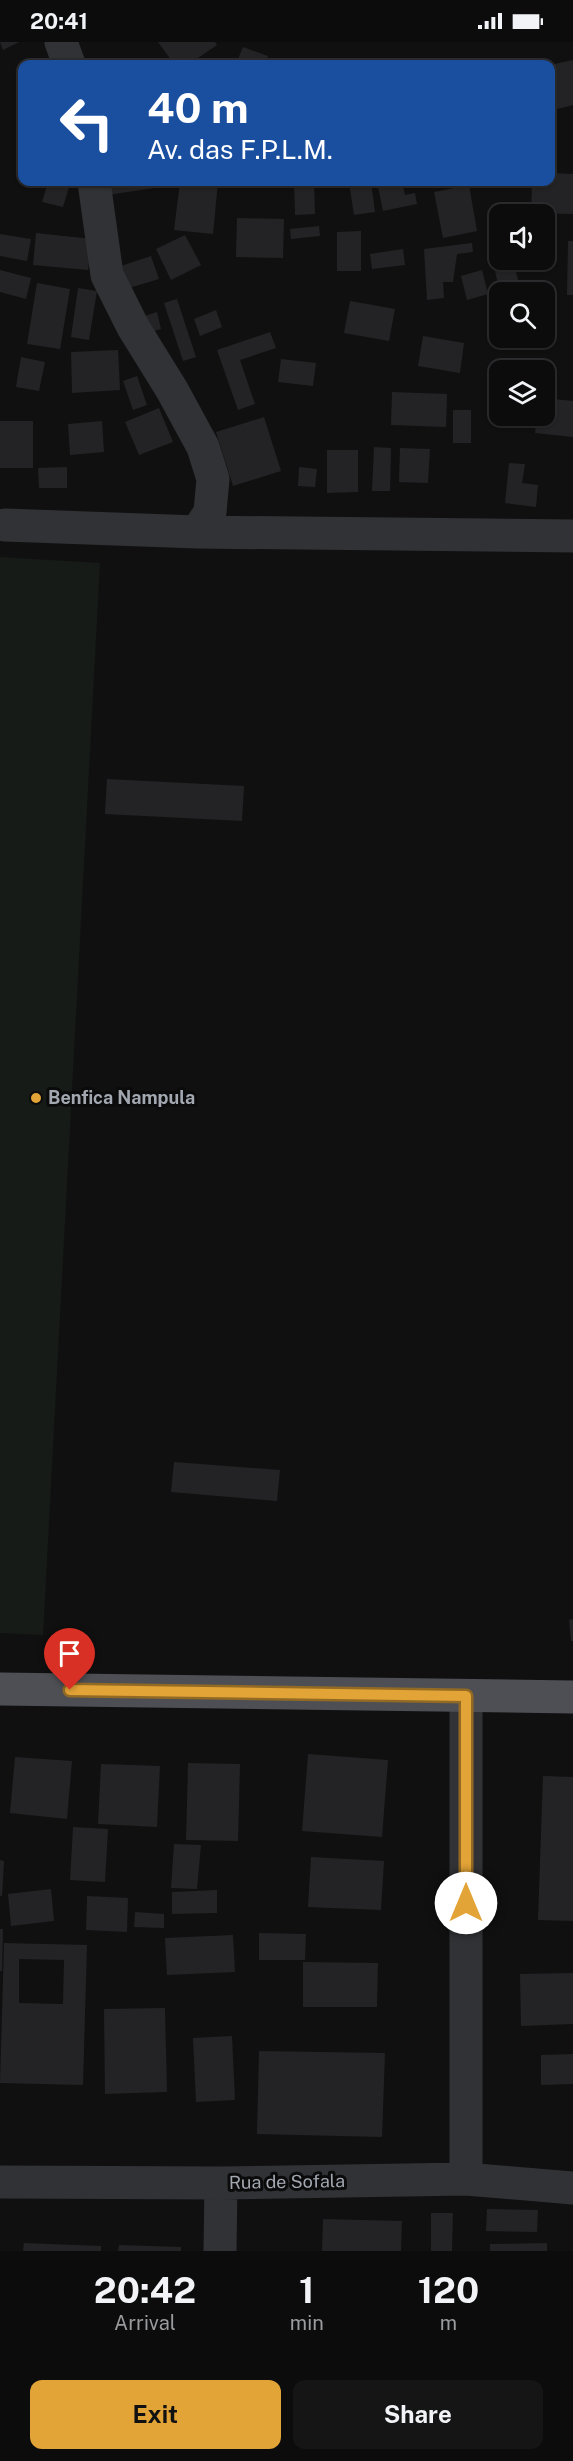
<!DOCTYPE html>
<html lang="en">
<head>
<meta charset="utf-8">
<style>
	:root { --surface:#0c0c0d; --page:#151516; --text:#f1f3f6; --muted:#9a9b9d; --line:#2c2c2e; --accent:#e2a337 }
	body { margin:0; font-family:"Public Sans",sans-serif; background:var(--page); color:var(--text); height:100vh; display:flex; flex-direction:column; font-size:22px; white-space:nowrap }
	* { box-sizing:border-box; margin:0 }
	p { font-size:20px; color:var(--muted) }
	.icon { flex:none; width:33px; height:33px; fill:none; stroke:currentColor; stroke-width:2; stroke-linecap:round; stroke-linejoin:round }
	.map { position:relative; height:2209px; overflow:hidden }
	.details { display:flex; flex-direction:column; background:var(--surface); flex:1 }
	.details>* { flex:none }
	.hud { position:absolute; left:18px; top:18px; width:537px; height:126px; border-radius:12px; box-shadow:0 2px 4px #0004,0 0 0 2px var(--line); background:#1a4fa0; color:#fff; overflow:hidden }
	.buttons { position:absolute; left:489px; top:162px; display:grid; gap:12px }
	.buttons a { display:grid; place-items:center; width:66px; height:66px; border-radius:12px; background:var(--surface); box-shadow:0 2px 4px #0004,0 0 0 2px var(--line); font-size:30px }
	.pin { position:absolute; display:grid; place-items:center; width:51px; height:51px; color:#fff; margin:-62px -26px; border-radius:50% 50% 50% 0; rotate:-45deg; box-shadow:0 0 6px #0007 }
	.pin .icon { rotate:45deg }
	.me { position:absolute; width:66px; margin:-33px; rotate:0deg; stroke-linejoin:round; filter:drop-shadow(0 0 4px #0008) }
	.turn { display:flex; align-items:center; gap:21px; height:126px; padding:0 30px; font-size:27px }
	.turn .icon { width:78px; height:78px; stroke-width:2.5 }
	.turn b { display:block; font-size:42px; line-height:51px }
	.eta { display:flex; justify-content:space-evenly; align-items:center; height:102px; text-align:center }
	.eta b { font-size:36px; font-weight:700; line-height:42px }
	.primary-button { display:flex; gap:12px; margin-top:auto; padding:12px 30px }
	.primary-button a { flex:1; height:69px; border-radius:12px; background:var(--accent); color:#111; font-size:24px; font-weight:700; line-height:69px; text-align:center }
	.primary-button a+a { background:var(--page); color:var(--text) }
	.status { display:flex; justify-content:space-between; align-items:center; height:42px; padding:0 30px; background:var(--surface); direction:ltr }
	.status svg { height:16px; fill:currentColor }
	.map>svg:first-child { display:block }
	.green { fill:#161b17 }
	.building { fill:#232325; fill-rule:evenodd }
	.lines { fill:none; stroke-linecap:round; stroke-linejoin:round }
	.street { stroke:#313235; stroke-width:33 }
	.primary { stroke:#4d4f54; stroke-width:33 }
	.route-casing { stroke:#936a24; stroke-width:15 }
	.route { stroke:#e2a337; stroke-width:10 }
	.poi-dot { fill:#e2a337; stroke:#0b0b0c; stroke-width:2 }
	.labels { text-anchor:middle; stroke-width:6; stroke-linejoin:round; paint-order:stroke }
	.poi-label { font-size:18px; font-weight:bold; fill:#a2a7b0; stroke:#0b0b0c; text-anchor:start }
	.street-label { font-size:18px; fill:#a2a7b0; stroke:#0b0b0c }
</style>
</head>
<body>
<div class="status"><b>20:41</b><svg viewBox="0 0 49 12"><path d="M0 12V9h3v3zM5 12V6h3v6zM10 12V3h3v9zM15 12V0h3v12zM26 1h20v11H26zM47 4h2v5h-2z"/></svg></div>
<div class="map">
<svg width="573" height="2209" viewBox="0 0 573 2209">
	<rect width="100%" height="100%" fill="#101011"/>
	<path class="green" d="M0 515 100 521 43 1593 0 1591Z"/>
	<path class="building" d="M0 0H19L3 8Z
		M158 0H215L217 3 189 22H174Z
		M243 5 268 14 265 22H236Z
		M162 16 165 22H147Z
		M573 18V63L557 67 550 39V23Z
		M550 131 573 132V172L531 171 532 140H550Z
		M48 140 69 145 63 165 42 160Z
		M105 140H154L155 146 107 153Z
		M180 140H218L213 192 174 188Z
		M294 140H314L315 172 295 173Z
		M361 140H371L375 170 354 173 349 141Z
		M377 140H402L405 153 415 151 417 162 383 169Z
		M469 143 477 189 443 196 434 150Z
		M237 176 284 177 283 216 236 215Z
		M319 184 320 194 291 197 290 187Z
		M361 189V229H337V190Z
		M36 191 92 197 88 228 33 223Z
		M0 192 31 197 27 219 0 214Z
		M185 193 201 223 171 238 156 207Z
		M568 199H573V253H567Z
		M472 201 473 210 457 212 453 240H443L444 256 427 258 424 207Z
		M403 207 405 223 372 227 370 212Z
		M500 211V218H513L520 246 500 250 491 213Z
		M151 214 159 237 126 247 118 225Z
		M0 228 31 236 26 257 0 250Z
		M482 228 488 252 467 258 461 234Z
		M37 241 70 247 60 307 27 302Z
		M78 246 97 249 89 298 71 295Z
		M177 257 196 315 183 319 164 261Z
		M350 259 395 267 389 299 344 291Z
		M216 268 222 285 200 294 194 277Z
		M157 270 161 287 147 291 142 275Z
		M270 290 276 306 240 318 255 362 238 368 217 308Z
		M423 294 464 301 460 331 418 324Z
		M118 308 120 348 72 351 71 310Z
		M21 315 45 320 39 349 16 345Z
		M281 317 316 321 313 344 278 340Z
		M137 334 147 363 133 368 123 339Z
		M392 350 447 352 446 385 391 383Z
		M544 356 573 359V395L535 391 537 374H544Z
		M159 366 173 400 139 413 125 380Z
		M453 368H471V401H453Z
		M264 375 281 429 233 444 216 390Z
		M0 379H33V426H0Z
		M102 379 104 410 70 413 68 382Z
		M374 405 391 406 390 449H372Z
		M400 406 430 407 428 441 399 440Z
		M327 408H358V450L327 451Z
		M509 421 525 422 522 441 538 443 536 465 505 461Z
		M67 425V446H39L38 426Z
		M299 425 317 427 315 445 298 444Z
		M107 737 244 744 242 779 105 772Z
		M174 1420 280 1428 277 1459 171 1450Z
		M573 1577V1599H571L569 1578Z
		M308 1712 388 1718 382 1795 302 1789Z
		M15 1715 72 1719 67 1777 10 1771Z
		M188 1721 240 1722 238 1799 186 1798Z
		M101 1722 160 1724 157 1785 98 1782Z
		M543 1734 573 1735V1879L538 1878Z
		M73 1785 108 1787 105 1840 70 1838Z
		M174 1802 201 1803 197 1847 171 1846Z
		M311 1815 384 1819 381 1868 308 1865Z
		M0 1818 4 1819 2 1854H0Z
		M51 1847 54 1879 11 1884 8 1852Z
		M217 1848V1871L172 1872V1850Z
		M87 1854 128 1856 127 1890 86 1888Z
		M135 1870 164 1872V1886L134 1885Z
		M0 1887H3L2 1929H0Z
		M259 1891 306 1892 305 1918H259Z
		M233 1893 235 1930 167 1933 165 1896Z
		M4 1901 87 1903 83 2043 0 2041ZM19 1917 64 1918 63 1962 19 1961Z
		M303 1920 378 1921 377 1965H303Z
		M573 1931V1982L521 1984 520 1932Z
		M165 1966 167 2050 105 2052 104 1967Z
		M232 1994 235 2058 196 2060 193 1996Z
		M259 2009 385 2011 382 2095 257 2092Z
		M573 2012V2042L541 2043V2013Z
		M487 2167 538 2168 537 2190 486 2189Z
		M431 2171H453L452 2209H431Z
		M323 2177 402 2179 401 2209H322Z
		M24 2201 101 2204V2209H23Z
		M547 2201V2209H490V2202Z
		M119 2203 181 2205V2209H118Z"/>
	<g class="lines">
		<path class="street" d="M61 0 69 22
			M94 140 107 233 133 285 172 348 203 405 213 437 210 470 197 490
			M5 483 197 490 573 494
			M466 2137V1654
			M0 2140 221 2141 466 2137 573 2146
			M220 2209 221 2141"/>
		<path class="primary" d="M0 1647 573 1655"/>
	</g>
	<g class="lines">
		<defs>
			<path id="route" d="M70 1648 466 1654V1861"/>
		</defs>
		<use href="#route" class="route-casing"/>
		<use href="#route" class="route"/>
	</g>
	<circle class="poi-dot" cx="36" cy="1056" r="6"/>
	<g class="labels">
		<g class="poi-label">
			<text x="48" y="1062">Benfica Nampula</text>
		</g>
		<g class="street-label">
			<text transform="translate(287 2140) rotate(-1)" y="6">Rua de Sofala</text>
		</g>
	</g>
</svg>
<div class="buttons">
<a><svg class="icon" aria-label="sound" viewBox="0 0 24 24"><path d="M4 9h4l5-4v14l-5-4H4zM17 9q2 3 0 6"/></svg></a>
<a><svg class="icon" aria-label="search" viewBox="0 0 24 24"><circle cx="10" cy="10" r="6"/><path d="M15 15l6 6"/></svg></a>
<a><svg class="icon" aria-label="layers" viewBox="0 0 24 24"><path d="M12 4l9 5-9 5-9-5zM3 14l9 5 9-5"/></svg></a>
</div>
<div class="pin" style="left:70px;top:1648px;background:#d93025"><svg class="icon" aria-label="arrive" viewBox="0 0 24 24"><path d="M6 21V4h12l-3 4 3 4H6"/></svg></div>
<svg class="me" style="left:466px;top:1861px" viewBox="-20 -20 40 40"><circle r="19" fill="#fff"/><path d="M0-13L10 11 0 6-10 11z" fill="#e2a337"/></svg>
<div class="hud">
<div class="turn"><svg class="icon" aria-label="left" viewBox="0 0 24 24"><path d="M17 20v-9H6M10 6l-5 5 5 5"/></svg><div><b>40 m</b>Av. das F.P.L.M.</div></div>
</div>
</div>
<section class="details">
<div class="eta">
<div><b>20:42</b><p>Arrival</p></div>
<div><b>1</b><p>min</p></div>
<div><b>120</b><p>m</p></div>
</div>
<div class="primary-button"><a>Exit</a><a>Share</a></div>
</section>
</body>
</html>
